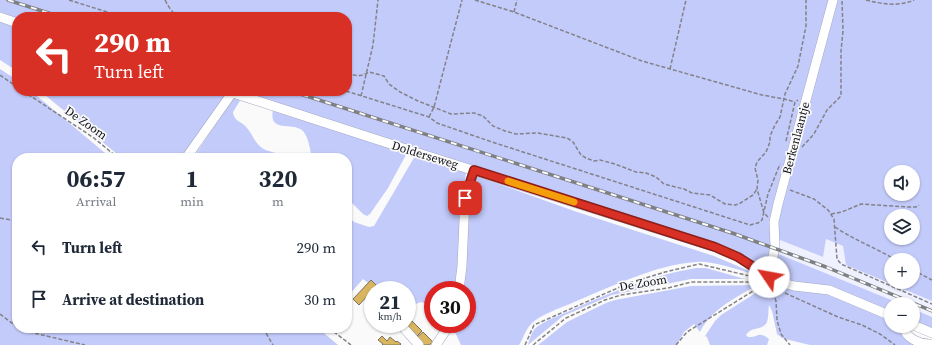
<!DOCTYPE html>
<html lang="en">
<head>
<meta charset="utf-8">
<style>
	:root { --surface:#fff; --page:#f2f2f3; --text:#1f2937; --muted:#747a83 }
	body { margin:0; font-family:"Source Serif 4",serif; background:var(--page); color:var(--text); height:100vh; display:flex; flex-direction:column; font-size:15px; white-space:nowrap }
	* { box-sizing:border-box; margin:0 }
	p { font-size:13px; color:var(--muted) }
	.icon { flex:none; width:22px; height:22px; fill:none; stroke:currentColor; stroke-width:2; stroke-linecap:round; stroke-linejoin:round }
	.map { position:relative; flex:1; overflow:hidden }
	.sheet { position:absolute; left:12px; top:153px; width:340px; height:180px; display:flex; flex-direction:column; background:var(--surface); border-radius:16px; box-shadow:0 1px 3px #0004 }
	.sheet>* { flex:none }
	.guide { position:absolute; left:12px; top:12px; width:340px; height:84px; border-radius:16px; box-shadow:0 1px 3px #0004; background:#d93025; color:#fff; overflow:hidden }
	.controls { position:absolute; left:884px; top:165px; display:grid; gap:8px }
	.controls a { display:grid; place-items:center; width:36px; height:36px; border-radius:50%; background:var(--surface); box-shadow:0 1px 3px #0004; font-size:20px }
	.speed { position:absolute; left:364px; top:281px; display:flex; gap:8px; font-size:20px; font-weight:700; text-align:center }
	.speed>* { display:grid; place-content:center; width:52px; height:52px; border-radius:50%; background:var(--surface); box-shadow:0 1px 3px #0004; line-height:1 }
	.speed small { font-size:10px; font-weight:400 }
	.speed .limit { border:6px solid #d22; background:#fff; color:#111 }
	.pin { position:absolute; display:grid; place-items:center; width:34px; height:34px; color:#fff; margin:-17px; border-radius:8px; box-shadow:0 2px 6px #0006 }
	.me { position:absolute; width:44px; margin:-22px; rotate:303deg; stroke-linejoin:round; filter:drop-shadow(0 0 3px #0008) }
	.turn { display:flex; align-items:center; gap:14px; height:84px; padding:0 16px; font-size:18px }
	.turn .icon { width:52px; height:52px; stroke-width:2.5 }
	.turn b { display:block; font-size:28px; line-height:34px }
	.eta { display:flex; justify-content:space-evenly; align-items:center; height:68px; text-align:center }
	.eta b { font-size:24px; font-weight:700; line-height:28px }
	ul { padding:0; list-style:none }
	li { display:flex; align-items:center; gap:12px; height:52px; padding:0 16px }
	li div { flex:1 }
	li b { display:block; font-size:15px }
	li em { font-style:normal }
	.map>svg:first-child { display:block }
	.built { fill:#eff1ff }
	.green { fill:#c3cbfb; fill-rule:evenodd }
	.building { fill:#d8b55e; stroke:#7c725b }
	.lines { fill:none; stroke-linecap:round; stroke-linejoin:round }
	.minor-casing { stroke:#a3a8c0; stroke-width:10 }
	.path { stroke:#828287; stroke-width:1.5; stroke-dasharray:4 2; stroke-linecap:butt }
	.minor { stroke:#fff; stroke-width:9 }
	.rail-casing { stroke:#7f8084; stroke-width:3.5 }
	.rail { stroke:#fafafa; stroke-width:2; stroke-dasharray:6; stroke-linecap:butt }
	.route-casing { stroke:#8d1f18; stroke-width:10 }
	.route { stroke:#d93025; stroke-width:7 }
	.slow { stroke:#f59e0b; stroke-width:7 }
	.labels { text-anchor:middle; stroke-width:3.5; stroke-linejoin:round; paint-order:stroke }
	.street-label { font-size:12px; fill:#0f1019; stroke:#fafafa }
</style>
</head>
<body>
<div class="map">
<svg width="932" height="345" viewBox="0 0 932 345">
	<rect width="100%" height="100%" fill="#fafafa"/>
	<path class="built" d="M826 239 843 246 846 265 932 301V317L913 309V304H901L776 253 780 240 822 257Z"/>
	<path class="green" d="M0 0H932V301L846 265 843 246 826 239 823 257 780 240 776 253 901 304H891V313L781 280 774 273 764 270 739 255 239 91H347V17H17V20L0 15ZM891 172H913V194H891ZM891 216H913V238H891ZM891 260H913V282H891Z
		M0 21 17 26V71L0 60Z
		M0 69 17 80V91H31L111 158H17V328H318L338 345H0Z
		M40 91H215L226 95 183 158H122Z
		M234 97 241 99 233 112C234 122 242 121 247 128 253 135 254 142 262 148 269 153 276 150 281 158H193Z
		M273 110 407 153 388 188 370 214 367 216 363 214 347 198V158H312C310 150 309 138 303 131 294 121 268 134 273 110Z
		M415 156 466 172 461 217 459 264 456 290H433V310C421 297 418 302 407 312V290H377L363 279 347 297V215L354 222 369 227 374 226Z
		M474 175 577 212 714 256 761 276C743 272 713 260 696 262 657 264 608 288 572 303 560 308 543 314 533 322 526 328 524 337 519 345H461L455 332 456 324H467V290H462L466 219Z
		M696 268H706L745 279H691L612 295 563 316 528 345C530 338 532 330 538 326 549 319 563 314 574 309 613 291 654 275 696 268Z
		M773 282 829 294 891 320V326H901C901 337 907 340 916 345H810L789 340 782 338 777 334 772 311 769 305C768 311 769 316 767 322 763 331 751 326 746 335L748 337C758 338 758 330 769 339L767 345H710L707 337 705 336 715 321 721 315Z
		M757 285C736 298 711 309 700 332L694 324 684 332 677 345H538L567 322 606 303 615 300 691 286Z
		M913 309 932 317V331L913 323Z"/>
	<path class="building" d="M371 280 381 290H373V295L371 292 359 305 353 299Z
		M412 321 422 331 417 336 407 325Z
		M423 332 433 342 429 345H424L416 338Z
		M382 336 387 341 390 337 396 342 397 341 401 344 400 345H382L383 344 378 340Z"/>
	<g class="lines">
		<defs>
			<path id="minor" d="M0 17 17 23
				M227 91 412 151 715 247 738 257 769 277 780 282 794 286 829 290 891 316
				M186 158 232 93
				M769 277 775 246 774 222 778 204 833 0
				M459 290 462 266 465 198 474 170
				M400 324 419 345
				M913 325 932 333
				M904 326C904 338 921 345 932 344
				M436 345 450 324"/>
		</defs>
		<use href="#minor" class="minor-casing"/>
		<path class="path" d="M69 0 123 17
			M165 0C176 22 179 12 197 17
			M475 0 514 12 642 61 762 95 784 99 795 102
			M866 0C882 4 898 7 914 0
			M514 12 517 0
			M670 69 686 0
			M347 73C356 76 361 77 369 72L384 76 389 84 400 92 418 101 451 114 474 113 483 116 493 126 505 131 516 134 538 133 567 138 573 142 581 155 586 158 594 161 600 160 615 164 636 172 646 173 656 177 664 184 684 189 692 193 710 195 725 204 735 205 739 204 753 195 757 189
			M0 75 17 87
			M23 91 94 138 118 158
			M346 91 429 117 437 123 492 142 750 225 758 223 762 220 768 194 780 164
			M361 96 373 45 378 0
			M429 117 434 107 462 0
			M786 141 795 102 798 100
			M802 147 814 134 827 110 841 96V51L843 31 842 0
			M790 190 814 199 828 210 834 219 837 259 841 264 932 304
			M831 214 842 212 861 204 908 207H916L919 205
			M768 217 764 213 757 189 758 180 755 168 757 162 766 152 770 142V136L775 125 780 117 785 94 798 66 806 26V0
			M0 218 17 221
			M835 227C854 240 876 248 896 260
			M913 270 932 280
			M771 287 776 301 777 320 781 334 790 345
			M785 293 838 317 862 325 880 334 895 345
			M0 314 17 327
			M18 328 21 330 85 345
			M263 328 273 345
			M329 328 351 345
			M525 345 534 325 629 283 665 272 699 264 754 277
			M533 345 566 318 605 300 621 295 668 288 691 282H761
			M676 345 687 332 766 283"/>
		<use href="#minor" class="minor"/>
		<defs>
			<path id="rail" d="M8 0 61 17
				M291 91 735 234 826 267 932 311"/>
		</defs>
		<use href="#rail" class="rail-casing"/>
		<use href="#rail" class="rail"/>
	</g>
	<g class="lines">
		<defs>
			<path id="route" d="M465 198 474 170 715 247 738 257 769 277"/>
		</defs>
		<use href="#route" class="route-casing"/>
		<use href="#route" class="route"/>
		<path class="slow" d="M508 181 574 202"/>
	</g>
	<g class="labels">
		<g class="street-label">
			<text transform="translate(86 123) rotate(35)" y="4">De Zoom</text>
			<text transform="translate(796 138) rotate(-75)" y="4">Berkenlaantje</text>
			<text transform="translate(425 155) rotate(17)" y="4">Dolderseweg</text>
			<text transform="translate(643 283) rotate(-10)" y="4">De Zoom</text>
		</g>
	</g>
</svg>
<div class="controls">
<a><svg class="icon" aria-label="sound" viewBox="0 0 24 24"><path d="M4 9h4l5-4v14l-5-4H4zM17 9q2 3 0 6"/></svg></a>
<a><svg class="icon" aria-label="layers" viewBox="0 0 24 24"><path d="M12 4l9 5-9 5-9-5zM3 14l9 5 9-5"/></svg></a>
<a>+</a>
<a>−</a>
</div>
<div class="speed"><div>21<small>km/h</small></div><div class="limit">30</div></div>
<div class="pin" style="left:465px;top:198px;background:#d93025"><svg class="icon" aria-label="arrive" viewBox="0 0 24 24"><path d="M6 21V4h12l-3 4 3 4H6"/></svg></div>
<svg class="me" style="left:769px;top:277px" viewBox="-20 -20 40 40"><circle r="19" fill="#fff"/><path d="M0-13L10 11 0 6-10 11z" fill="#d93025"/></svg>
<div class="guide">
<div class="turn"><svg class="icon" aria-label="left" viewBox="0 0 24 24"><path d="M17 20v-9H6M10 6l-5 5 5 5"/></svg><div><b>290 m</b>Turn left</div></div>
</div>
<section class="sheet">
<div class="eta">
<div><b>06:57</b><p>Arrival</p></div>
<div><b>1</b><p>min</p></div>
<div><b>320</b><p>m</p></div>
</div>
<ul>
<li><svg class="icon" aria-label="left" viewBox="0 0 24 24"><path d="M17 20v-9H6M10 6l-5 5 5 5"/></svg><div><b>Turn left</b></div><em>290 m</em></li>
<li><svg class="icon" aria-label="arrive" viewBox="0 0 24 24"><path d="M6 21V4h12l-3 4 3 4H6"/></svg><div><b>Arrive at destination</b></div><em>30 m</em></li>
</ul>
</section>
</div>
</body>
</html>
